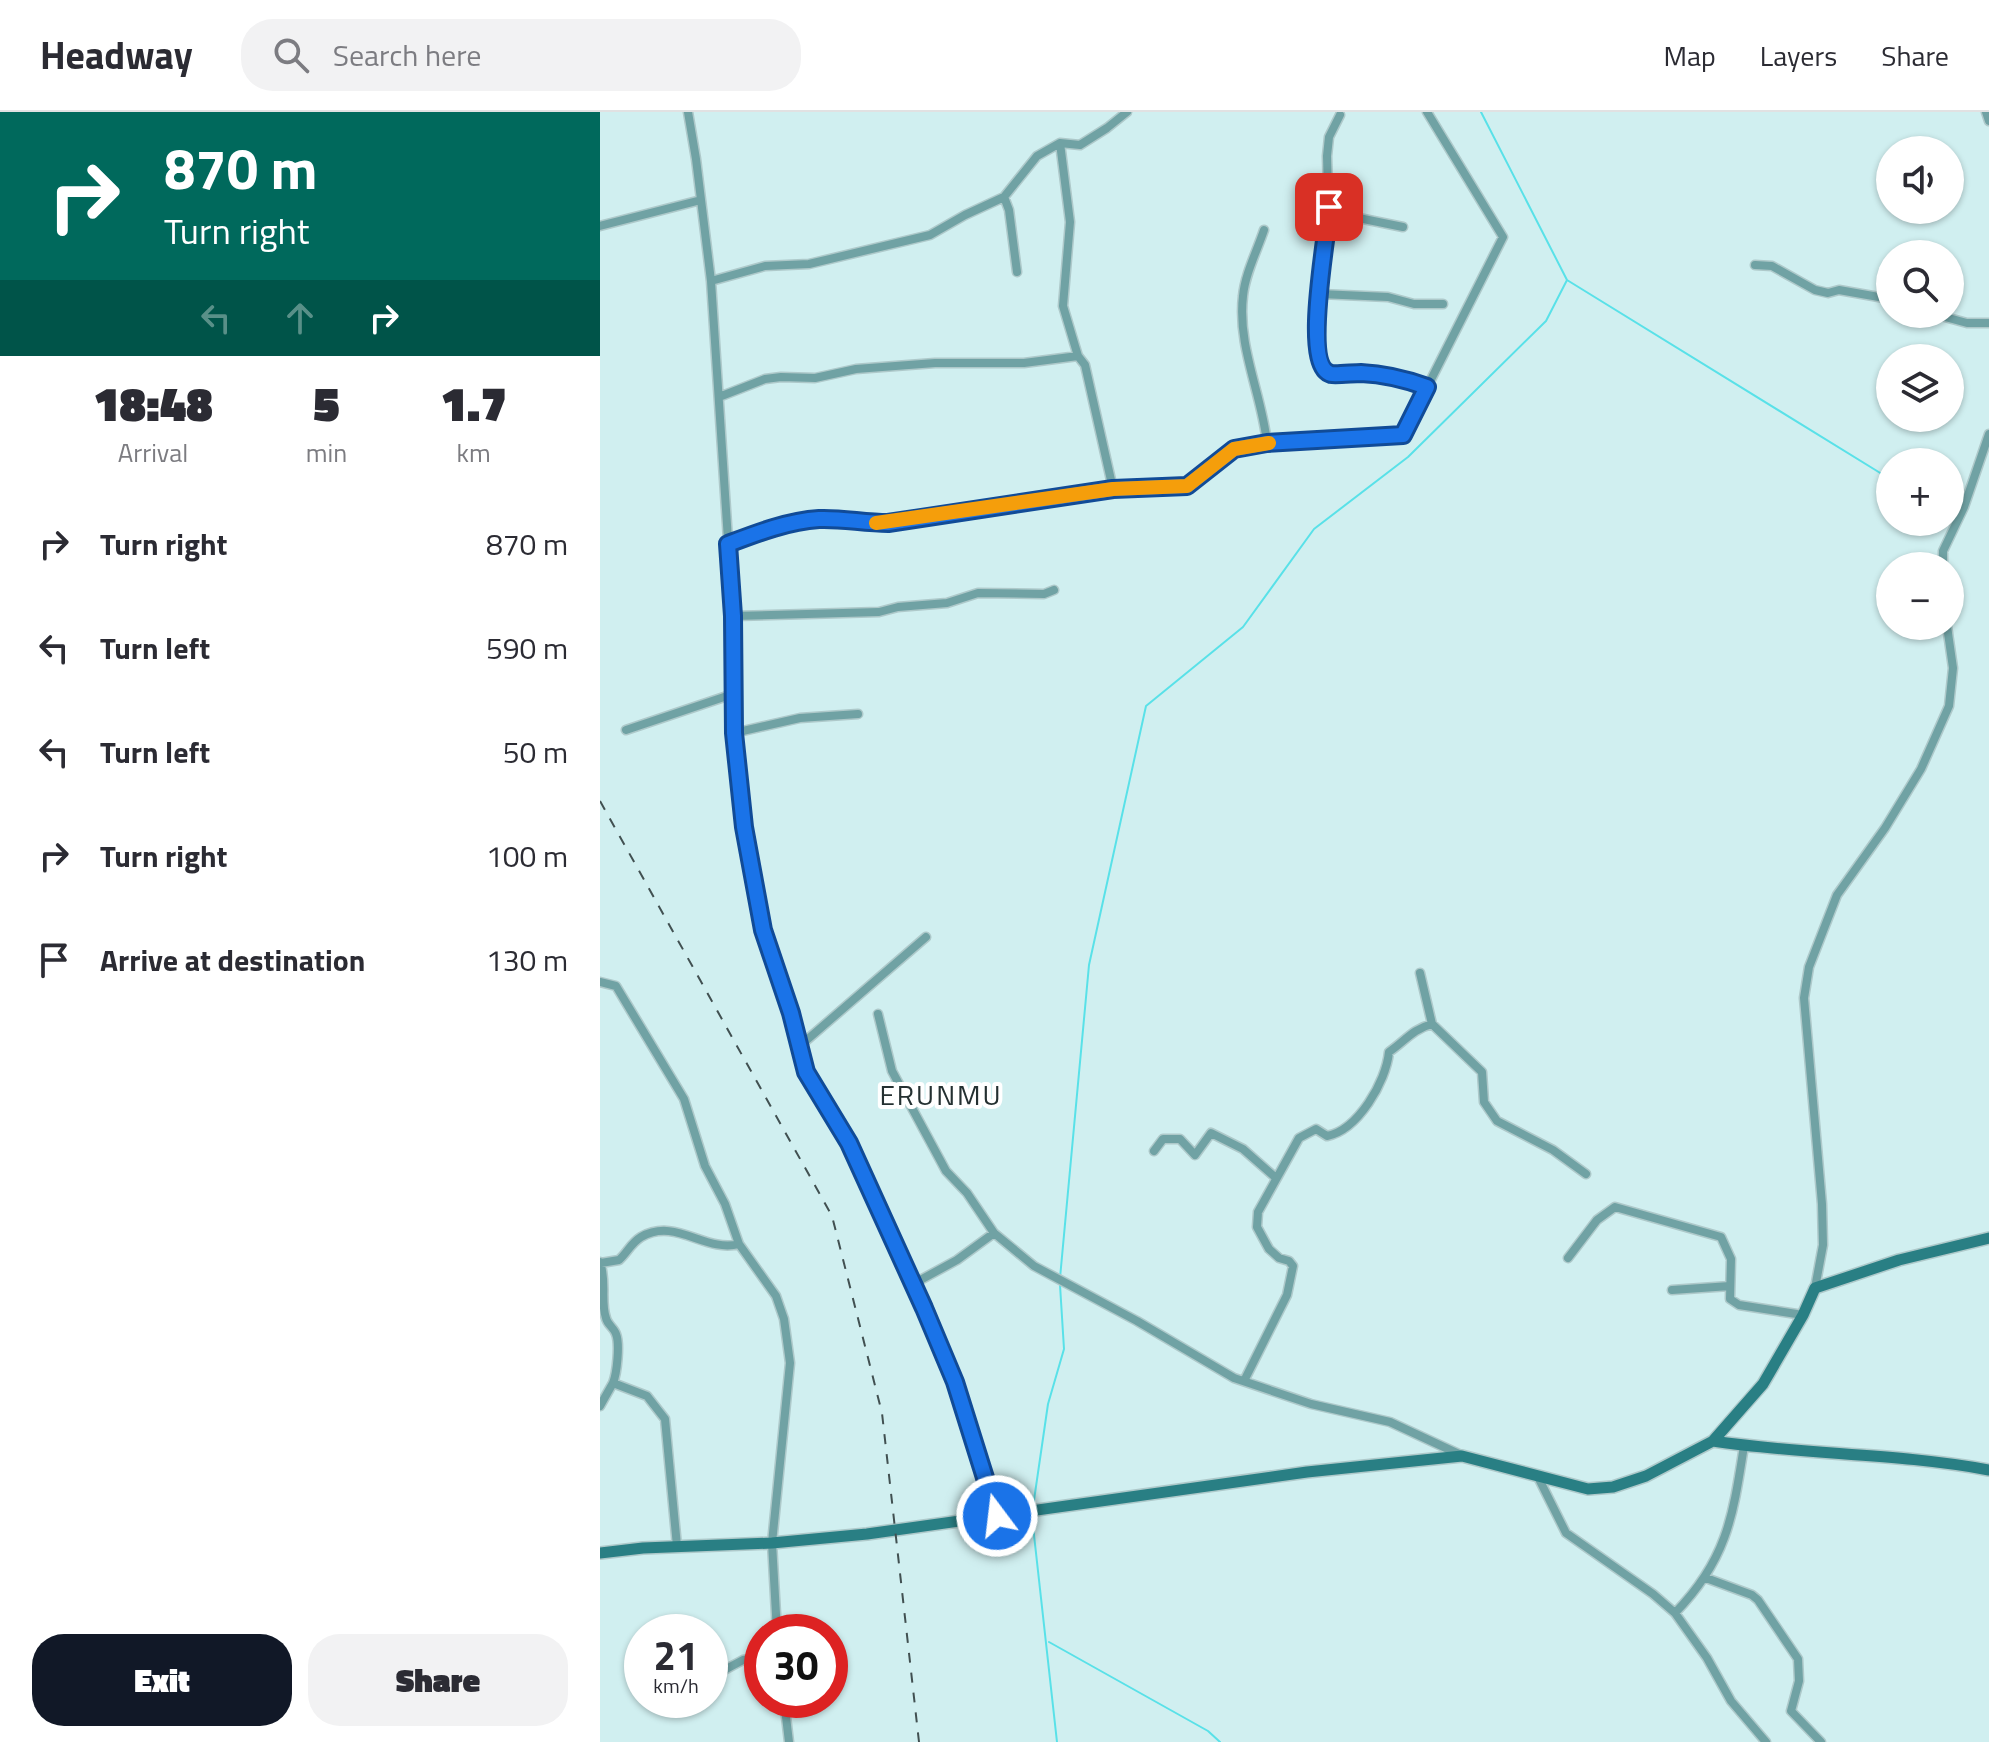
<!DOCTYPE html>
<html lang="en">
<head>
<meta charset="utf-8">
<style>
	:root { --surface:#fff; --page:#f2f2f3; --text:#2b2b33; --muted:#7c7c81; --line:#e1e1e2; --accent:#111827 }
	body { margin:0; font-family:"Titillium Web",sans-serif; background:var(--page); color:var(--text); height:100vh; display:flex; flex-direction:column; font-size:30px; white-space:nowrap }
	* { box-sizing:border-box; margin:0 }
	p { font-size:26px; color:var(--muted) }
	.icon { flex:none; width:44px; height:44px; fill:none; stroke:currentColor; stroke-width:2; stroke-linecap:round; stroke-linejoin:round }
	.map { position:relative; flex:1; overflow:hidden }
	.side { display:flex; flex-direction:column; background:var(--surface); width:600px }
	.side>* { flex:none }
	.top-card { background:#00695c; color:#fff; overflow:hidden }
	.fabs { position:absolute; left:1276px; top:24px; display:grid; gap:16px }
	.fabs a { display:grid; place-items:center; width:88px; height:88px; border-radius:50%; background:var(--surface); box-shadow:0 2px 6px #0004; font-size:40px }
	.speed { position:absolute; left:24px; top:1502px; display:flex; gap:16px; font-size:40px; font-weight:700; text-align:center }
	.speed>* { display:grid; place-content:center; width:104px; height:104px; border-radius:50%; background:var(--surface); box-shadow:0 2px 6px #0004; line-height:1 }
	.speed small { font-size:20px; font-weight:400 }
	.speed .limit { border:12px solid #d22; background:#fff; color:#111 }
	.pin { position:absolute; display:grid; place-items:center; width:68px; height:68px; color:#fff; margin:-34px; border-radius:16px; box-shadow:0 4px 12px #0006 }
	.me { position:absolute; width:88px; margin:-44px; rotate:345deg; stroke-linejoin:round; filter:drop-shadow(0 0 6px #0008) }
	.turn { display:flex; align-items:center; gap:28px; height:168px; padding:0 32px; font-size:36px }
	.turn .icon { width:104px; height:104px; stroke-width:2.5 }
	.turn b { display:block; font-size:56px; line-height:68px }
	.lanes { display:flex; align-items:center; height:76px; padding:0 32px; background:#0003; justify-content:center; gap:40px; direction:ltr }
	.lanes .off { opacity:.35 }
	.eta { display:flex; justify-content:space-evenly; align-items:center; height:136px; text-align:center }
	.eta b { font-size:48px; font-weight:800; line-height:56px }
	.cta { display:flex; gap:16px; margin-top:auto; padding:16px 32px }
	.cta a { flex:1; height:92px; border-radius:32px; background:var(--accent); color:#fff; font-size:32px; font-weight:800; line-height:92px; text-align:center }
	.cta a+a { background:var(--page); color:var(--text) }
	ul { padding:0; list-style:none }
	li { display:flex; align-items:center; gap:24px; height:104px; padding:0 32px }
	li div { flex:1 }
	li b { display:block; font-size:30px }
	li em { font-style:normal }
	header { display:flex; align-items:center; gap:48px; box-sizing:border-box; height:112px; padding:0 40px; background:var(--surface); border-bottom:2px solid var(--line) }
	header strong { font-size:38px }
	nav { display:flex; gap:44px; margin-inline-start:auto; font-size:28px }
	.search { width:560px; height:72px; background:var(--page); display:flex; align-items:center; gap:20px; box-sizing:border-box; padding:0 28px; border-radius:32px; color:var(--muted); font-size:30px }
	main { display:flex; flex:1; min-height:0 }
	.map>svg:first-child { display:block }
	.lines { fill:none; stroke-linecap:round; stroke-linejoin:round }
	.stream { stroke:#59e1e8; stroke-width:2 }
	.street-casing { stroke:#aec9ca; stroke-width:11 }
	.secondary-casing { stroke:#aec9ca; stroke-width:14 }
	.street { stroke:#70a2a4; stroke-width:8 }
	.secondary { stroke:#297f84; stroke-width:11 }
	.rail { stroke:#415051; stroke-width:2; stroke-dasharray:10 10; stroke-linecap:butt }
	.route-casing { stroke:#114b97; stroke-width:20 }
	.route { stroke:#1a73e8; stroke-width:14 }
	.slow { stroke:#f59e0b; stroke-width:14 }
	.labels { text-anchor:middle; stroke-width:8; stroke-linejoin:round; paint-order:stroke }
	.quarter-label { font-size:28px; letter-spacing:2px; fill:#243031; stroke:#fff }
</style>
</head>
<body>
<header>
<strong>Headway</strong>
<div class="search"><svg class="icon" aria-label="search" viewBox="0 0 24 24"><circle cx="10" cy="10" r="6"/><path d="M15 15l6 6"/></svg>Search here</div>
<nav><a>Map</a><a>Layers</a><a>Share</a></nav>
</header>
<main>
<section class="side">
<div class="top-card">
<div class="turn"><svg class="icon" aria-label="right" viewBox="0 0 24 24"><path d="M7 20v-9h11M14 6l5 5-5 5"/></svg><div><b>870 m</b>Turn right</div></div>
<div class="lanes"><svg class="icon off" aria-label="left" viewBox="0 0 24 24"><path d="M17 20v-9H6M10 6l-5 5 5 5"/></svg><svg class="icon off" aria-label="ahead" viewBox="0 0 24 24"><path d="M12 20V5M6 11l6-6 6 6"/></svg><svg class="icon" aria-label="right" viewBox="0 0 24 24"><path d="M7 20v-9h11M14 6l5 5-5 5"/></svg></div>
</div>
<div class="eta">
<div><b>18:48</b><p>Arrival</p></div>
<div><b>5</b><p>min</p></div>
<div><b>1.7</b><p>km</p></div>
</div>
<ul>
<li><svg class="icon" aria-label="right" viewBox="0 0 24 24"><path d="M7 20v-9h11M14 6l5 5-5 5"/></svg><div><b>Turn right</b></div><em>870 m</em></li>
<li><svg class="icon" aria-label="left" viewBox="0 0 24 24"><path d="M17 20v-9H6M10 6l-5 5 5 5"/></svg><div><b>Turn left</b></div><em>590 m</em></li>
<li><svg class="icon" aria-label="left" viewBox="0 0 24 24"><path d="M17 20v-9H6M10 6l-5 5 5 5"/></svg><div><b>Turn left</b></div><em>50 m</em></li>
<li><svg class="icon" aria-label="right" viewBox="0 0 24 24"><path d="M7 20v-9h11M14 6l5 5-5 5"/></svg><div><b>Turn right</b></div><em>100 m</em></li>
<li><svg class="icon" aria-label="arrive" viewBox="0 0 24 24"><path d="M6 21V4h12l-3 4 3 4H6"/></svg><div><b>Arrive at destination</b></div><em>130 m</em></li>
</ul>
<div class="cta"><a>Exit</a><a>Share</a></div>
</section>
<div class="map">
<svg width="1389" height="1630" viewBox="0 0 1389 1630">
	<rect width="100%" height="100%" fill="#d0eff0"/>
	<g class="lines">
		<path class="stream" d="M881 0 967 168 1290 367
			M460 1166 489 853 546 594 643 515 714 417 808 345 946 209 967 168
			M433 1395 448 1292 464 1237 460 1173
			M432 1405 457 1630
			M449 1530 608 1619 620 1630"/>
		<defs>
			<path id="street" d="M88 0 96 47 111 169 133 504V582L138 662 144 715 163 818 191 901 206 960 249 1031 313 1172 355 1270 397 1404
				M1386 0 1389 9
				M740 3 729 25 727 44 729 115 723 138 715 222 717 244 722 257 731 262H787L827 275
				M460 31 470 110 463 194 478 244 485 253 513 377
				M404 85 409 98 417 160
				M729 100 803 115
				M0 114 101 88
				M664 118C657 139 645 162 643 184 637 234 662 283 667 331
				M1155 153 1172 154 1215 178 1228 181 1239 178 1290 187
				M111 169 165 154 209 152 330 123 365 103 404 85 437 44 460 31 480 33 507 16 527 0
				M720 182 788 185 814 192H843
				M1334 202 1367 211H1389
				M119 285 165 267 181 265 215 266 256 257 335 251H424L478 244
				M128 432 201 409 249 407 288 411 513 377 587 374 634 337 667 331 803 323 903 125 827 0
				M1343 454V439L1364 395 1389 322
				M133 504 279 500 298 495 347 491 378 481 444 482 454 478
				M26 618 133 582
				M134 621 200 606 258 602
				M820 861 832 912
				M0 870 16 874 84 987 105 1054 125 1092 139 1132 176 1184 184 1207 190 1251 172 1431 177 1520
				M278 902 292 959 346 1059 367 1081 394 1121 434 1154 537 1209 634 1266 711 1292 790 1310 861 1343
				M201 933 326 825
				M554 1039 563 1027H580L595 1043 611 1021 643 1037 676 1066
				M968 1146 997 1108 1015 1095 1121 1125 1131 1147 1130 1187 1139 1193 1203 1203
				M0 1150C7 1170 0 1189 6 1206 7 1212 14 1216 16 1222 20 1232 17 1261 13 1271L47 1284 65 1307 77 1434
				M1 1151 19 1148C27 1141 31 1131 41 1125 76 1105 105 1141 139 1132
				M313 1172 357 1148 394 1121
				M1215 1176 1223 1133 1222 1092 1204 886 1209 855 1237 783 1285 716 1321 657 1349 594 1353 556 1347 514
				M1072 1178 1130 1174
				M644 1269 687 1183 693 1154 689 1149 679 1146 669 1137 657 1115 658 1100 699 1026 716 1017 727 1024C758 1018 786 970 789 940 805 929 813 917 832 912L882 960 884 990 897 1009 953 1038 986 1062
				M0 1294 13 1271
				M937 1363 966 1421 1053 1482 1075 1501 1107 1546 1131 1589 1166 1630
				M1106 1466 1152 1483 1158 1488 1198 1547 1199 1569 1191 1599 1221 1630
				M1075 1501C1127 1448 1133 1404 1144 1334
				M110 1561 115 1563 143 1548 162 1545
				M184 1588 189 1630"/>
			<path id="secondary" d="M1113 1329C1205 1343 1298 1341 1389 1358
				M0 1441 43 1436 172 1431 267 1422 707 1360 862 1344 988 1377 1013 1375 1046 1364 1113 1329 1163 1272 1203 1203 1215 1176 1299 1148 1389 1126"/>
		</defs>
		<use href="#street" class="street-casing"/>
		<use href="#secondary" class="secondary-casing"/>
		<use href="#street" class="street"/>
		<use href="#secondary" class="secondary"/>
		<path class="rail" d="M0 689 232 1104 282 1301 319 1630"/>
	</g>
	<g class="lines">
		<defs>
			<path id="route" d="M397 1404 355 1270 324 1196 249 1031 206 960 191 901 163 818 144 715 134 621 133 504 128 432C157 421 188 409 219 407 242 406 264 411 288 411L513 377 587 374 634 337 667 331 803 323 827 275C805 267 785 262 761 261 754 261 736 263 731 262 701 254 728 121 729 95"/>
		</defs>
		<use href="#route" class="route-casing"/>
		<use href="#route" class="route"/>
		<path class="slow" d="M276 411 513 377 587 374 634 337 669 331"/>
	</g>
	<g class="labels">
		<g class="quarter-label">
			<text x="341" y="993">ERUNMU</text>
		</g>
	</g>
</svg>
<div class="fabs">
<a><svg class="icon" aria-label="sound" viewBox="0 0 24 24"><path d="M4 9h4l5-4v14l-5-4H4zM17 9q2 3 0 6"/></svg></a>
<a><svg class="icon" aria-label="search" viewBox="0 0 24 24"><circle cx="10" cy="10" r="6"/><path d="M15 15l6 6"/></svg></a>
<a><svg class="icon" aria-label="layers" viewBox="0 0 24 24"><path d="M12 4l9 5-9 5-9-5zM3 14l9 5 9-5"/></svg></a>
<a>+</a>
<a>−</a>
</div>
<div class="speed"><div>21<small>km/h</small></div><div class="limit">30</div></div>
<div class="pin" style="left:729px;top:95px;background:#d93025"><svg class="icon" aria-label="arrive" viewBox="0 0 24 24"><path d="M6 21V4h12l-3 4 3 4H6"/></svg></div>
<svg class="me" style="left:397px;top:1404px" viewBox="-20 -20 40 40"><circle r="17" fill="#1a73e8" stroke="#fff" stroke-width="3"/><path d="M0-11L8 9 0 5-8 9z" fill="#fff"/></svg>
</div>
</main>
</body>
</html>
